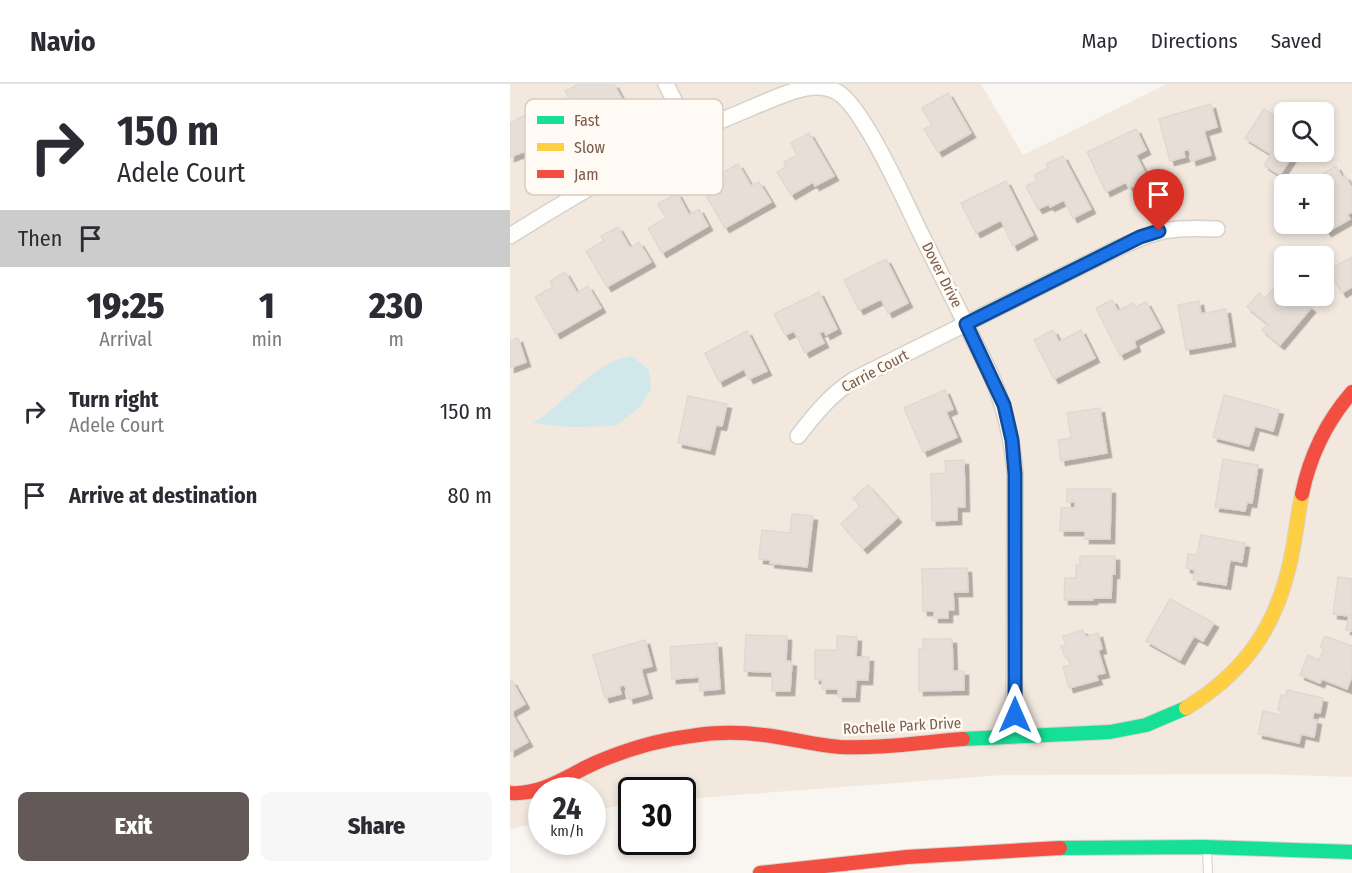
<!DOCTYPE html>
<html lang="en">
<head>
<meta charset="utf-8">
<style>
	:root { --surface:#fff; --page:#f7f7f7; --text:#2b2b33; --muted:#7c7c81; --line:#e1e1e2; --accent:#625958 }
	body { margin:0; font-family:"Fira Sans Condensed",sans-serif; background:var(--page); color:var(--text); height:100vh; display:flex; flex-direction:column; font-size:22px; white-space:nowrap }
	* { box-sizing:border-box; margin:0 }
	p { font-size:20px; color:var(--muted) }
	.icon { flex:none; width:33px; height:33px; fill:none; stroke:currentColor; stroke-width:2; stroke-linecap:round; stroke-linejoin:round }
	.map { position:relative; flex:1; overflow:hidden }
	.details { display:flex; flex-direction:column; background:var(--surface); width:510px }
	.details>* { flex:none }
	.banner { background:#fff; color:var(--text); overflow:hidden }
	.buttons { position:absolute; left:764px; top:18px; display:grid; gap:12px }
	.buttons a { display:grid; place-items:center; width:60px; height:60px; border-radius:9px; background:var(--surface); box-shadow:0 3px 9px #0003; font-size:30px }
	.speed { position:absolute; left:18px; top:693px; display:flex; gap:12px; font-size:30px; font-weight:700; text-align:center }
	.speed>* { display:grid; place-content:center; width:78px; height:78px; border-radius:50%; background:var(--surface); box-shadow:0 3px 9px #0003; line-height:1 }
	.speed small { font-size:15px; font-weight:400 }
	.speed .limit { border:3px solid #111; border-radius:9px; background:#fff; color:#111 }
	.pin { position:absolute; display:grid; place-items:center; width:51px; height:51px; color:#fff; margin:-62px -26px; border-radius:50% 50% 50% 0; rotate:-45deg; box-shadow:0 0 6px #0007 }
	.pin .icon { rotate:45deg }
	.me { position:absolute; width:66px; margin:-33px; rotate:0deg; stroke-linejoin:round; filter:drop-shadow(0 0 4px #0008) }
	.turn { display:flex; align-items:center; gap:21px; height:126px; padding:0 18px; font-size:27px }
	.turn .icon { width:78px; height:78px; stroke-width:2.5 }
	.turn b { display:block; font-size:42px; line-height:51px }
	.then { display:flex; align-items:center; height:57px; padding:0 18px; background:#0003; gap:12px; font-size:22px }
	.eta { display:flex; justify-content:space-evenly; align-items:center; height:102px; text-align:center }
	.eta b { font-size:36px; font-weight:800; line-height:42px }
	.action { display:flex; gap:12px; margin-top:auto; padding:12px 18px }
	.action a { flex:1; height:69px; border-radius:9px; background:var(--accent); color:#fff; font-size:24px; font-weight:800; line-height:69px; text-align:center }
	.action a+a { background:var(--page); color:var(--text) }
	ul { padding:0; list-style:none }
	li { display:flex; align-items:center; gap:18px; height:84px; padding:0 18px }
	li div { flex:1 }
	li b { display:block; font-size:22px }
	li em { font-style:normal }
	header { display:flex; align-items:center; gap:36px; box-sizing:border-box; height:84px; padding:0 30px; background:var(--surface); border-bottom:2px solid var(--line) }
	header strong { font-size:28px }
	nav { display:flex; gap:33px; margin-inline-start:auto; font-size:21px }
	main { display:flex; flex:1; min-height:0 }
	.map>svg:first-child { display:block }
	.residential { fill:#f2e8de; fill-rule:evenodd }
	.water { fill:#d0e8ea }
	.building { fill:#e6ded7; stroke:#e2d8d2; stroke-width:1.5; filter:url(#shadow) }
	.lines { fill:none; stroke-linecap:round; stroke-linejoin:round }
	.lane-casing { stroke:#d7d1cb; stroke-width:10 }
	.street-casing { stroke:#d7d1cb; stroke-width:18 }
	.fast-casing { stroke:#d9d2cb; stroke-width:16 }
	.slow-casing { stroke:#d9d2cb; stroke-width:16 }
	.jam-casing { stroke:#d9d2cb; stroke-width:16 }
	.lane { stroke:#fefefd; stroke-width:8 }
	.street { stroke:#fefefd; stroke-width:15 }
	.fast { stroke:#16e098; stroke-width:14 }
	.slow { stroke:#ffcf43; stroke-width:14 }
	.jam { stroke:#f24e42; stroke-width:14 }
	.route-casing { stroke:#114b97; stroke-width:15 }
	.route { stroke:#1a73e8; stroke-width:10 }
	.labels { text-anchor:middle; stroke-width:5; stroke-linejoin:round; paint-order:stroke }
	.street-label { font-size:15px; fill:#7a5c4d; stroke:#fffaf3 }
	.key { fill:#fffaf3; stroke:#d7cbc1; stroke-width:1.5 }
	.key-label { font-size:16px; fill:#7a5c4d }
</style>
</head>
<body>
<header>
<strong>Navio</strong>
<nav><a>Map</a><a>Directions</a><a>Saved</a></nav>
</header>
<main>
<section class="details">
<div class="banner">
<div class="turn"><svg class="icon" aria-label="right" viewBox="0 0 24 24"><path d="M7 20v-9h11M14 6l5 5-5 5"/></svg><div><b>150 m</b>Adele Court</div></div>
<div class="then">Then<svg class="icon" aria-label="arrive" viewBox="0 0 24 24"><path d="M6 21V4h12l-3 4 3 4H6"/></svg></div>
</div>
<div class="eta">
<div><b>19:25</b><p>Arrival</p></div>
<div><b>1</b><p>min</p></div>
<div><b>230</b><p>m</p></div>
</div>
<ul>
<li><svg class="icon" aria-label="right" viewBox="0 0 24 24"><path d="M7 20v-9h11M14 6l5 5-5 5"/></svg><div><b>Turn right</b><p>Adele Court</p></div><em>150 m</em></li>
<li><svg class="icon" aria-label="arrive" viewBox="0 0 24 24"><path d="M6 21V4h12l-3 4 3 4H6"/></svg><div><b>Arrive at destination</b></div><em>80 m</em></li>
</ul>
<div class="action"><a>Exit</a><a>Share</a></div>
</section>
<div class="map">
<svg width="842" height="789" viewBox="0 0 842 789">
	<defs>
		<filter id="shadow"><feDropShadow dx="4.5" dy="4.5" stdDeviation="0" flood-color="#0004"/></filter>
	</defs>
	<rect width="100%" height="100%" fill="#f9f5f0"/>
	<path class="residential" d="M0 0H471L513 71 657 0H842V693L750 690 492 691 173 715 172 706H122L121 719 83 727 82 706H32L31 738 0 745ZM774 28H813V68H774ZM774 100H813V140H774ZM774 172H813V212H774Z"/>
	<path class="water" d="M122 272 139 286 141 305 129 324 106 342 59 343 23 339C51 322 71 294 100 279 106 275 115 274 122 272Z"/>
	<path class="building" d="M69 0H104L117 25 99 34 94 24 70 35 55 7Z
		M438 9 461 49 428 68 414 45 422 41 412 24Z
		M701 20 707 43 694 47 701 71 682 77 679 65 673 67 675 73 660 77 649 35Z
		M754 25 774 38V68H785L770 91 754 81 761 70 735 54Z
		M19 29 39 68 22 77 16 67 0 73V39Z
		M626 45 636 66 626 71 638 95 619 104 616 98 596 108 577 68Z
		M299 49 324 92 305 102 303 98 281 111 267 88 276 83 274 78 287 71 281 59Z
		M553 72 581 125 563 134 554 116 540 123 539 120 528 125 516 102 527 97 524 91 538 84 536 80Z
		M228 80 241 102 249 98 261 118 215 144 194 108 214 96 210 90Z
		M826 82 832 93 835 92 842 104V128L837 131 840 135 817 148 812 140 813 100H809L805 94Z
		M496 97 523 151 503 162 491 136 466 149 451 119Z
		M167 109 179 131 189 125 198 142 152 169 138 144 156 134 148 120Z
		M108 143 120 164 129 158 141 178 97 203 76 167 94 157 91 152Z
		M842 173V203L832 209 818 186Z
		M376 175 398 219 378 229 371 215 349 226 334 196Z
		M55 188 67 209 78 202 91 224 46 250 25 213 43 203 40 197Z
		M769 198 774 202V212H786L801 224 770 261 752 246 758 240 737 223 749 209 755 214Z
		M309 208 327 245 316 251 314 247 309 249 314 259 295 269 284 247 275 251 264 230Z
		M602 216 608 227 623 219 626 223 636 218 650 244 624 257 626 263 610 271 586 224Z
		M689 217 691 230 716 225 721 258 676 266 668 221Z
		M543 246 549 258 571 246 585 274 544 295 524 256Z
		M237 247 257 287 239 295 234 285 209 298 195 269Z
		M8 254 16 278 0 284V257Z
		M435 306 443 325 436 328 447 353 413 368 394 324Z
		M714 311 769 326 763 347 745 342 739 362 703 353Z
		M178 312 217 320 212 342 206 341 200 366 168 359Z
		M590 324 597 369 551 377 548 356 561 354 557 329Z
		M713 375 748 381 742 419 737 418 735 427 705 423Z
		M454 376 455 423H447V436L422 437 421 390 436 389 435 377Z
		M358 401 387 434 353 465 331 440 350 422 343 414Z
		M557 405H601L600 455H575V447H550L551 424H565V418H557Z
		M282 430 303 432 297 483 260 479 261 476 249 475 252 446 280 449Z
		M691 451 735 459 732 478 720 476 716 501 683 496 685 486 676 484 678 470 687 471Z
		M570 472H605V490H602L601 514H583V516H554L555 494H566V481H570Z
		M457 484 458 508H443L444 526H438V534H424V527H413L412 485Z
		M828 493 842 495V547L836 546 839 532 823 530Z
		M660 515 704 539 693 557 684 552 670 576 636 557Z
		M573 546 575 553 588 549 592 565 588 566 595 589 586 591 588 596 559 604 553 583 561 581 559 574 556 575 551 562 556 561 553 552Z
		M236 551 277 552 276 577 282 578 280 607H262V588L234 587Z
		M327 552 347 553 346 573H359L358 596H346L345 613H328V605H312V596L305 595V566H327Z
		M815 552 842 562V592L837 605 812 595 810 599 790 591 798 571 809 576 814 565 810 563Z
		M413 555H442L443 587H454V606L409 607V565H413Z
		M135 556 142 582 131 585 138 610 119 615 115 601 109 602 111 610 95 614 83 571Z
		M207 559 210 605 190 607 189 593 162 595 160 563Z
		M2 597 15 620 1 628 18 658 0 668V598Z
		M777 606 813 614 810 629 804 628 802 635 807 636 804 653 791 650 789 659 748 650 753 627 771 631 772 627 768 626 771 611 775 612Z"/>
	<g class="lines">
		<defs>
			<path id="lane" d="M697 767 698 789"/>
			<path id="street" d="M156 0 181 50
				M0 152C77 103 156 58 241 24 258 17 278 7 296 4 307 2 318 3 327 8 352 21 394 115 408 144 432 193 457 242 481 291 495 323 502 354 505 389L504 652
				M288 352C305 330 321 310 345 295L606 165C648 145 662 143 707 145"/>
			<path id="fast" d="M453 655 600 648 636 641 676 624
				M550 764 694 763 842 768"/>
			<path id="slow" d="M676 624C732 590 764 547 779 483 785 459 787 435 792 410"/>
			<path id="jam" d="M792 410C800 371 816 338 842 308
				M0 709C33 711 56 692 85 679 115 666 148 656 181 652 205 648 230 648 254 651 279 654 304 661 330 663 371 665 413 658 453 655
				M250 789 397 773 550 764"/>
		</defs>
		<use href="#lane" class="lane-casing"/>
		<use href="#street" class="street-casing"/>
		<use href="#fast" class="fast-casing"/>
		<use href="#slow" class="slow-casing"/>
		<use href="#jam" class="jam-casing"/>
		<use href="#lane" class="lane"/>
		<use href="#street" class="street"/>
		<use href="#fast" class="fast"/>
		<use href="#slow" class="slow"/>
		<use href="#jam" class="jam"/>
	</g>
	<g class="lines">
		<defs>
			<path id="route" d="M505 631V390L502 356 494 321 456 240 630 153 649 147"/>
		</defs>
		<use href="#route" class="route-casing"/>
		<use href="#route" class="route"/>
	</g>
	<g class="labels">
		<g class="street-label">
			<text transform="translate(432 191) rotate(63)" y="5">Dover Drive</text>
			<text transform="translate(365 287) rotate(-28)" y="5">Carrie Court</text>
			<text transform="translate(392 642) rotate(-3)" y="5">Rochelle Park Drive</text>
		</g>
	</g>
	<rect x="15" y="15" width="198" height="96" rx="9" class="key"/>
	<rect x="27" y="32" width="27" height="8" fill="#16e098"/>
	<rect x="27" y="59" width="27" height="8" fill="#ffcf43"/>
	<rect x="27" y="86" width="27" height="8" fill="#f24e42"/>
	<g class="key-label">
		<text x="64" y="42">Fast</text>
		<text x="64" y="69">Slow</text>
		<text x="64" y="96">Jam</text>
	</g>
</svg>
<div class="buttons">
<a><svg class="icon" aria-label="search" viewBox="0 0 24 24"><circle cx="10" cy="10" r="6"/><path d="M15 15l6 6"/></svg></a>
<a>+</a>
<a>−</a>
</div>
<div class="speed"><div>24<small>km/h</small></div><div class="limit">30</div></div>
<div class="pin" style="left:649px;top:147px;background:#d93025"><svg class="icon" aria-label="arrive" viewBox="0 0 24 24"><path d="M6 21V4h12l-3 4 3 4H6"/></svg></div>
<svg class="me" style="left:505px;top:631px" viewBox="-20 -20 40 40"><path d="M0-17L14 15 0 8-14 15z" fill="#1a73e8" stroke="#fff" stroke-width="4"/></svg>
</div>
</main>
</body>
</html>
